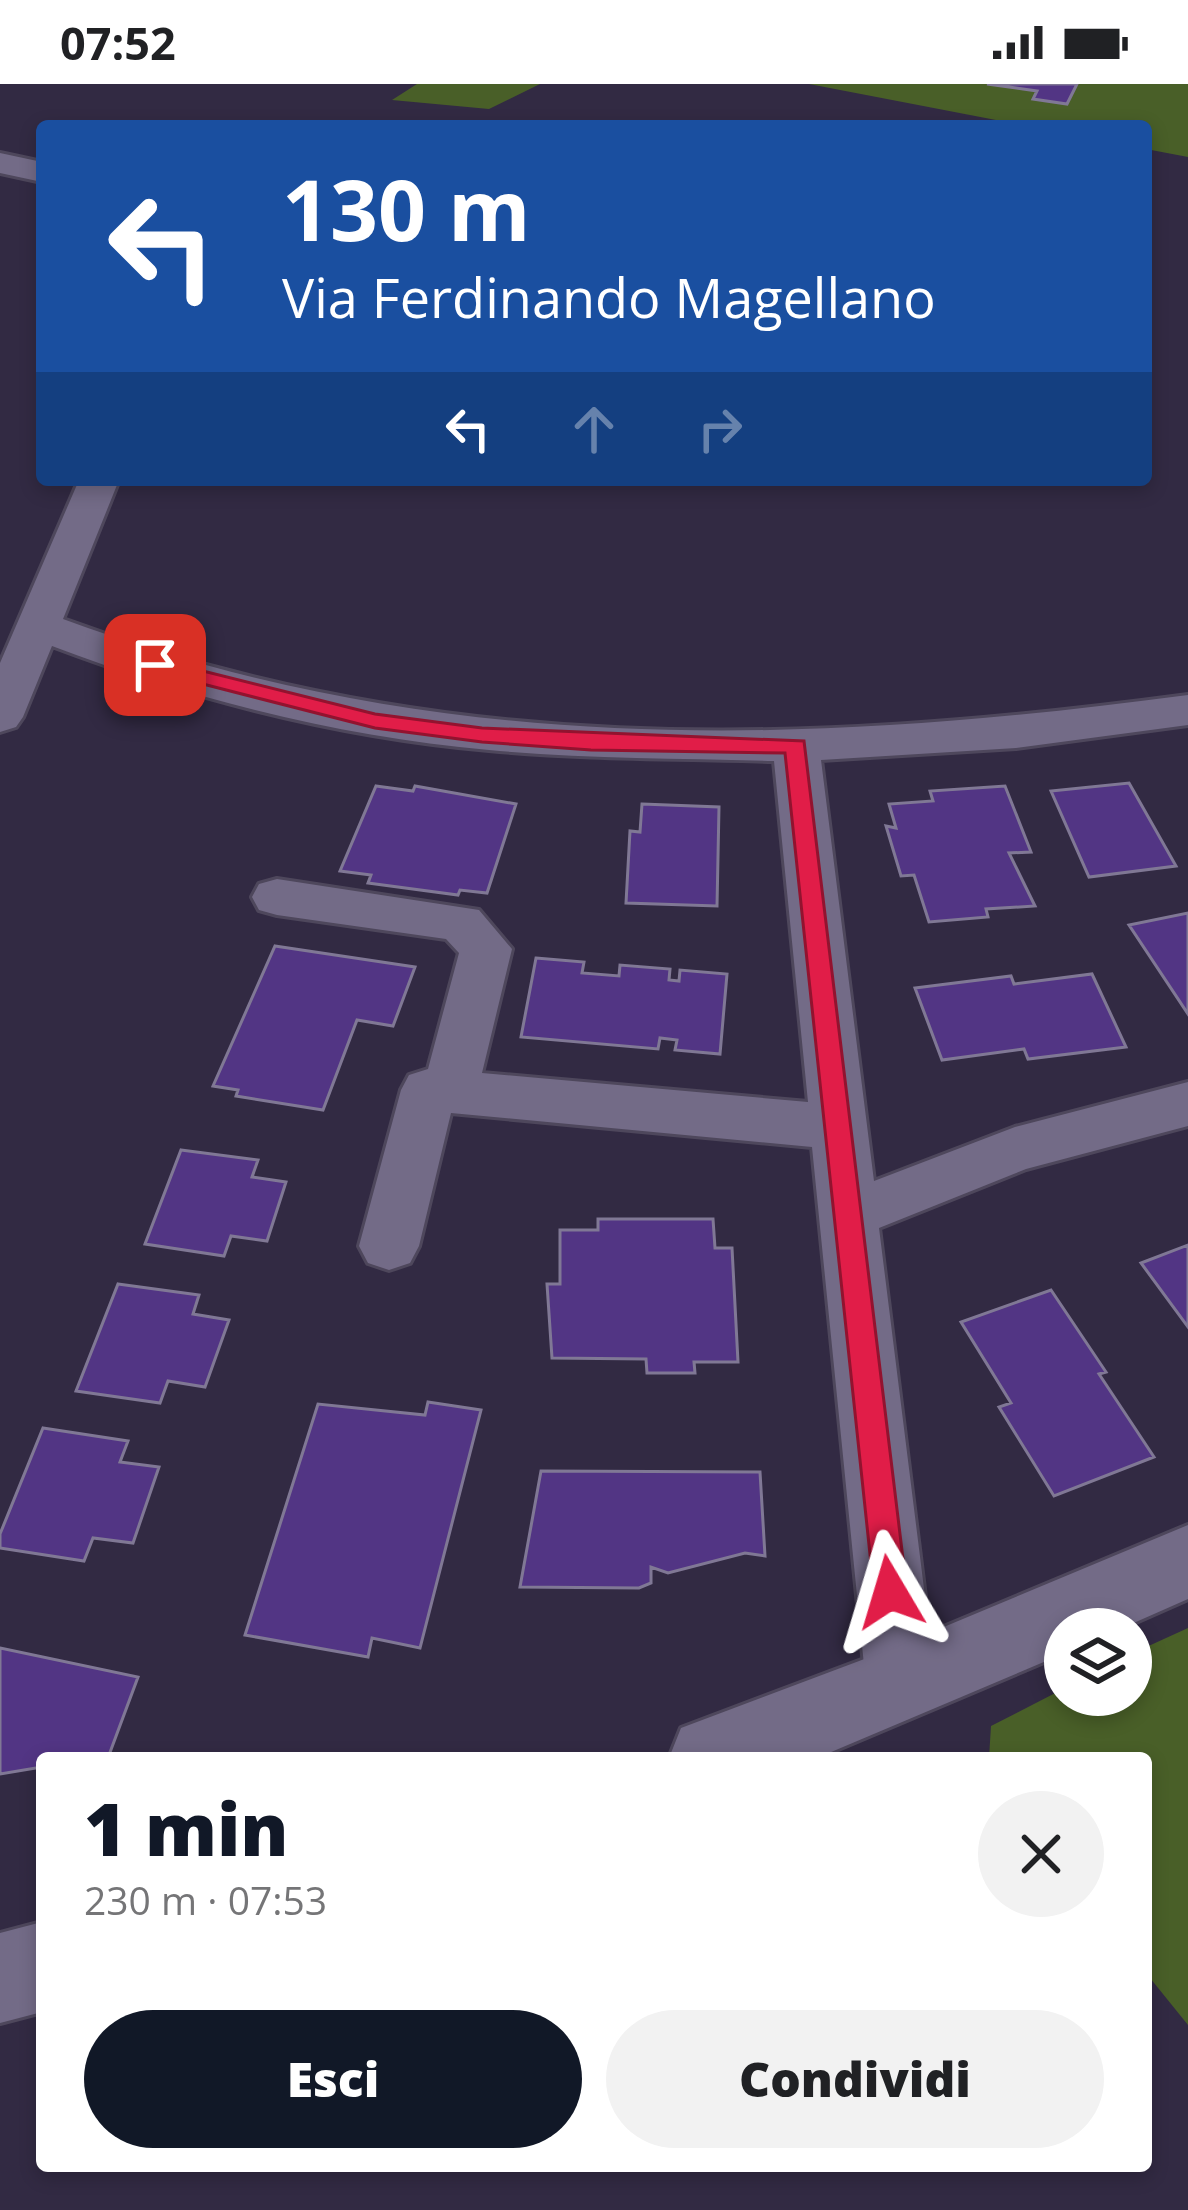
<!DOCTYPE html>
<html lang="it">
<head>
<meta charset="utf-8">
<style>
	:root { --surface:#fff; --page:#f2f2f2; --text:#202124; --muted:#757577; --accent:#111827 }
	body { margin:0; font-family:"Open Sans",sans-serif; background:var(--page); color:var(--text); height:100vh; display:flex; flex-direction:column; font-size:45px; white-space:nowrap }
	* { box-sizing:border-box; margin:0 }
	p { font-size:39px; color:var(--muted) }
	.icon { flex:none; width:66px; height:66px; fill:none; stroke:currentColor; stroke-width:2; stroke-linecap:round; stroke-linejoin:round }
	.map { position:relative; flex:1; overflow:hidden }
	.sheet { position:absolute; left:36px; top:1668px; width:1116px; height:420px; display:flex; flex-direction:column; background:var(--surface); border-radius:12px; box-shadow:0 6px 18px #0003 }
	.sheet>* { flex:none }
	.banner { position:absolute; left:36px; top:36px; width:1116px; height:366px; border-radius:12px; box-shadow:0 6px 18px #0003; background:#1a4fa0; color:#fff; overflow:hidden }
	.buttons { position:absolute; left:1044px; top:1524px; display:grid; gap:24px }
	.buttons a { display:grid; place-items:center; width:108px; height:108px; border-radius:50%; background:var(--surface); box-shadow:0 6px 18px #0003; font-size:60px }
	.pin { position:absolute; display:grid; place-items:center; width:102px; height:102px; color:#fff; margin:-51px; border-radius:24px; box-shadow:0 6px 18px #0006 }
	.me { position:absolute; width:132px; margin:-66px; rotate:353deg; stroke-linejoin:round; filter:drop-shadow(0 0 9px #0008) }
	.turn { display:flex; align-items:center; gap:42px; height:252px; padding:0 48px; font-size:54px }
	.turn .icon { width:156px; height:156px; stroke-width:2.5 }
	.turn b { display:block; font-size:84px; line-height:102px }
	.lanes { display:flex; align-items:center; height:114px; padding:0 48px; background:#0003; justify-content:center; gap:60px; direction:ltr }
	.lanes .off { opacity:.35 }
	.round { display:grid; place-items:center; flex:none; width:126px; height:126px; border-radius:63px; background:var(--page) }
	.headline { display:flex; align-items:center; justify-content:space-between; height:204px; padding:0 48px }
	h1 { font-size:72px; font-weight:800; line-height:90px; color:var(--accent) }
	.action { display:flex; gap:24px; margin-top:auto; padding:24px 48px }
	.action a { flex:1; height:138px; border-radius:72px; background:var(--accent); color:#fff; font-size:48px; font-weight:800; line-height:138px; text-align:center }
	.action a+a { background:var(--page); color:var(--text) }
	.status { display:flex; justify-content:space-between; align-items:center; height:84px; padding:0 60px; background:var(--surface); direction:ltr }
	.status svg { height:33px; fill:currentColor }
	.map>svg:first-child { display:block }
	.green { fill:#495f28 }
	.building { fill:#523584; stroke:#807895; stroke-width:3 }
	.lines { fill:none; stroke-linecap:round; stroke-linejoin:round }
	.minor-casing { stroke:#4e475c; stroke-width:6 }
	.tertiary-casing { stroke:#4e475c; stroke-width:6 }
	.minor { fill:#736b87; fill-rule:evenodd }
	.tertiary { fill:#736b87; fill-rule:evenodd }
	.route { fill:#e11d48; stroke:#92132f; stroke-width:3 }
</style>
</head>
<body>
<div class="status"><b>07:52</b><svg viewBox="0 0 49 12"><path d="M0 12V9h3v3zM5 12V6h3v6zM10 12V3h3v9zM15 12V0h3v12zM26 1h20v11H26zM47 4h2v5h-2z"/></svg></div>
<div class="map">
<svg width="1188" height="2126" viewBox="0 0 1188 2126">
	<rect width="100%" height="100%" fill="#322a43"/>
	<path class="green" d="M417 0H540L489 25 392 16Z
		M809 0H1188V73L1146 65V42H1027Z
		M1188 1544V1941L1146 1889V1674H989L991 1642 1065 1604V1611H1131V1570Z"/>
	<path class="building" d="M987 0H1077L1067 20 1033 15 1037 7Z
		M1129 699 1176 782 1089 793 1051 707Z
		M376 702 413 707 415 702 516 720 487 809 460 806 458 811 368 799 371 791 340 787Z
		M1005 702 1031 768 1009 769 1035 822 986 825 988 833 929 838 914 791 901 792 886 742 896 744 889 720 933 717 930 707Z
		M642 720 719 723 717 822 626 819 630 747 640 748Z
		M1188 829V930L1129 841Z
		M275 862 415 883 393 942 357 936 323 1026 236 1012 238 1006 213 1002Z
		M536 874 584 878 582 889 619 892 620 881 670 885 669 896 679 897 680 886 727 890 720 970 675 966 677 956 660 954 658 965 521 953Z
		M1092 890 1126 963 1028 975 1024 965 942 976 915 904 1011 892 1014 900Z
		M181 1066 258 1076 252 1093 286 1098 267 1157 231 1152 224 1172 145 1160Z
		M598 1135H713L715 1164H732L738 1278H694L695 1289H647L646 1275 552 1274 547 1200H560V1146H598Z
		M1188 1161V1243L1141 1179Z
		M118 1200 199 1211 193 1230 229 1236 205 1303 168 1297 160 1319 76 1307Z
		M1051 1206 1106 1288 1099 1290 1154 1373 1054 1412 999 1323 1011 1319 961 1238Z
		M428 1318 481 1326 420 1564 372 1554 368 1573 245 1551 318 1320 425 1331Z
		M43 1344 128 1357 120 1378 159 1383 133 1459 93 1454 84 1477 0 1464V1450Z
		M541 1387 760 1388 765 1472 745 1469 668 1489 651 1483V1499L639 1504 520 1503Z
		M0 1564 138 1593 109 1671 42 1674V1683L0 1690Z"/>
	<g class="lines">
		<defs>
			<path id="minor" d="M0 69 42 78V98L0 89Z
				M79 396H119L63 535C436 673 799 663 1188 611V641L1016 664 821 676 874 1097 1015 1043 1188 998V1042L1026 1085 879 1144 936 1601 926 1625 901 1635 876 1625 866 1601 812 1063 451 1029 419 1162 410 1179 389 1186 368 1179 359 1162 401 1006 409 991 428 985 459 869 446 855 277 831 259 826 252 813 259 800 277 795 479 826 512 865 482 989 808 1018 774 677C679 674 584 675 489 666 340 653 192 615 52 562L23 633 16 643 0 648V579Z"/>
			<path id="tertiary" d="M1188 1441V1515L1120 1545H1065V1569L817 1674H669L681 1644 891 1565Z
				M42 1838V1928L0 1939V1849Z"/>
		</defs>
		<use href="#minor" class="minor-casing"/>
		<use href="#tertiary" class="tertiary-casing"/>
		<use href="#minor" class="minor"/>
		<use href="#tertiary" class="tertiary"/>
	</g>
	<path class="route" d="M155 575 375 630 482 644 804 657 907 1508 902 1518 890 1523 879 1518 874 1508 785 669 591 666 482 658 375 644 148 586 144 581Z"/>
</svg>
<div class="buttons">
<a><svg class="icon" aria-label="layers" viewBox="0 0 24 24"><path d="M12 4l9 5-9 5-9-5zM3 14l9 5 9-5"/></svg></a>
</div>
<div class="pin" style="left:155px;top:581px;background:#d93025"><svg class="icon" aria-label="arrive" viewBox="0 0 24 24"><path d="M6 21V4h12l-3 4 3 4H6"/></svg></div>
<svg class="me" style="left:890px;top:1508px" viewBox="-20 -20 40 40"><path d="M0-17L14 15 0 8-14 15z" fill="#e11d48" stroke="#fff" stroke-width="4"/></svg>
<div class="banner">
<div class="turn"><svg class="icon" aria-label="left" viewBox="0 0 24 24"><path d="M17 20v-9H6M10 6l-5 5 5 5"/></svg><div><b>130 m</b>Via Ferdinando Magellano</div></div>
<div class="lanes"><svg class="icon" aria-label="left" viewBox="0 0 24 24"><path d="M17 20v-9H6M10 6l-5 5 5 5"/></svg><svg class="icon off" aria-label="ahead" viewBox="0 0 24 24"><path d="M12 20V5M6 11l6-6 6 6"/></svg><svg class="icon off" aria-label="right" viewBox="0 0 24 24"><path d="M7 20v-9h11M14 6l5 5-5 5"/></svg></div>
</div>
<section class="sheet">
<div class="headline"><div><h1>1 min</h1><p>230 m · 07:53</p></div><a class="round"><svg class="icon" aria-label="close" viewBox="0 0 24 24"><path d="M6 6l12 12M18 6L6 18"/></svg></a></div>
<div class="action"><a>Esci</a><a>Condividi</a></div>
</section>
</div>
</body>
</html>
